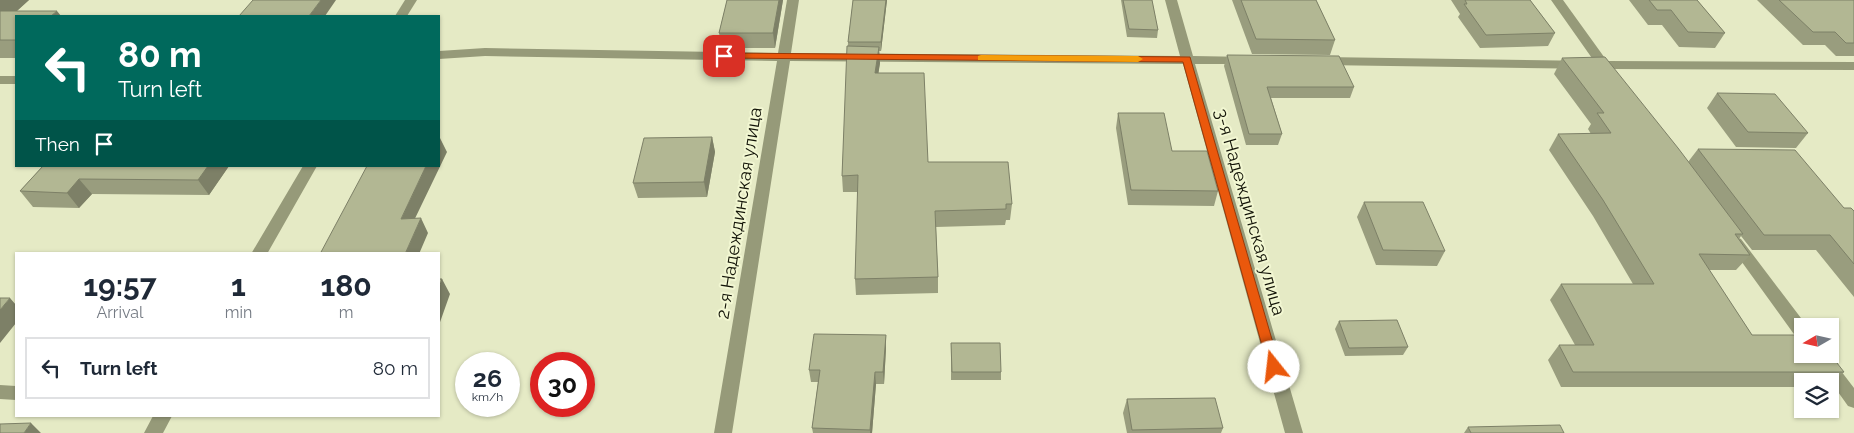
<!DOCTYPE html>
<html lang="en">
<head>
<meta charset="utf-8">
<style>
	:root { --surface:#fff; --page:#f2f2f3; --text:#1f2937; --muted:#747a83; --line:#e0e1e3 }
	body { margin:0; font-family:Raleway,sans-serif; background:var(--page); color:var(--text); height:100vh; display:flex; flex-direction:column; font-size:19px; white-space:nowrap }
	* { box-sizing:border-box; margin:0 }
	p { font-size:16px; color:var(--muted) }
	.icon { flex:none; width:28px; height:28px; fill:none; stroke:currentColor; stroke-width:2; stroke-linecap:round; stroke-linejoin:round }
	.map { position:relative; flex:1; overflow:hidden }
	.details { position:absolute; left:15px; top:252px; width:425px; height:165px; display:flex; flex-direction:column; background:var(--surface); border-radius:0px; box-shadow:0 1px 4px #0004 }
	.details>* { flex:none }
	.hud { position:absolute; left:15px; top:15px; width:425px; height:152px; border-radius:0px; box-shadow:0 1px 4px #0004; background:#00695c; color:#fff; overflow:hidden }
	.needle { width:32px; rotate:261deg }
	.tools { position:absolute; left:1794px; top:318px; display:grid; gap:10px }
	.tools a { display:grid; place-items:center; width:45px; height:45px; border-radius:0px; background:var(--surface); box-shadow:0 1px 4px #0004; font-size:25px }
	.speed { position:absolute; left:455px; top:352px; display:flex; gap:10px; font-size:25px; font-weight:700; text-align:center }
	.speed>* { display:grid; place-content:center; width:65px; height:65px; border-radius:50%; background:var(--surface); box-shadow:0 1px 4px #0004; line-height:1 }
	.speed small { font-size:12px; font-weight:400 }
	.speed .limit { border:8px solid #d22; background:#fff; color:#111 }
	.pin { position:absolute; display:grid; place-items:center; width:42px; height:42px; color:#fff; margin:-21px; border-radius:10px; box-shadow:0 2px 8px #0006 }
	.me { position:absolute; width:55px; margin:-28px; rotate:344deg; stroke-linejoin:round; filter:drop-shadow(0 0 4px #0008) }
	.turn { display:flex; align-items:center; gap:18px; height:105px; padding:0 20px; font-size:22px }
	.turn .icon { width:65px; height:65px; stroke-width:2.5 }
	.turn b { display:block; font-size:35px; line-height:42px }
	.then { display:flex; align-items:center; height:48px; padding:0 20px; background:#0003; gap:10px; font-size:19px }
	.eta { display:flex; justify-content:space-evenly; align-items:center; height:85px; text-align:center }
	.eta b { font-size:30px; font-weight:700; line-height:35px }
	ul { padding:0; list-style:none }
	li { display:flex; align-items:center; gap:15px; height:62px; margin:0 10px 8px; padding:0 10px; border:2px solid var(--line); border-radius:0px }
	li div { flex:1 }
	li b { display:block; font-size:19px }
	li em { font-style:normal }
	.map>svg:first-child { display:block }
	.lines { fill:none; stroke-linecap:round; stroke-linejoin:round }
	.minor { fill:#969a79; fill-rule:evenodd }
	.wall { fill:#999d7e }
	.shaded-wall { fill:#7d8067 }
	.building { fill:#b2b793; stroke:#7d8067 }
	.route { fill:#ea580c; stroke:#983908 }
	.slow { fill:#f59e0b }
	.labels { text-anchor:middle; stroke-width:4; stroke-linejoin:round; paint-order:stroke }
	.street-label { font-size:18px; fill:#121307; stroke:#f2f7d2 }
</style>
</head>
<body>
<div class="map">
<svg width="1854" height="433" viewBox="0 0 1854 433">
	<rect width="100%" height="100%" fill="#e5eac5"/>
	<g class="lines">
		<path class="minor" d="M405 0H417L407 16H395Z
			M787 0H799L791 53 1180 56 1165 0H1177L1193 56 1250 57 1251 60 1245 64H1195L1303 433H1285L1183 64 790 61 732 433H714L777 61 485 56 439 59V51L485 48 778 53Z
			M1551 0H1563L1607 61 1854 62V70L1613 69 1612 73H1602L1600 69 1323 65 1317 61 1323 57 1594 61Z
			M0 76H16V84H0Z
			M303 166H317L267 254H251Z
			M1736 237 1741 239 1807 326H1802V338L1796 337 1731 247 1728 243 1731 239Z
			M1811 354H1828L1854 388V408L1848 406Z
			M0 385 16 386V400L0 399Z
			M153 416H172L163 433H144Z"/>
	</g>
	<path class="wall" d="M0 0H29L17 11 16 58H0Z
		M727 0H783L775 48H722L719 33Z
		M853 0H887L881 51H879L880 63 878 73 928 162 1012 204 1010 220H1006L1005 225 936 227 938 277V293L856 295 855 279 858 192H843L842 176 848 42Z
		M1121 0H1152L1158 30 1157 38 1127 37Z
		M1232 0H1316L1335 40 1330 55 1252 54Z
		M1451 0H1530L1555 33 1548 46 1480 48 1458 17 1460 14Z
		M1629 0H1697L1725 33 1715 48 1679 47 1662 25H1648Z
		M1757 0H1854V56H1836L1825 45H1803Z
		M1227 55 1354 87 1350 98H1271L1282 134 1278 145H1246L1224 66Z
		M1562 58 1688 162 1698 149 1844 208 1854 211V297L1816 250H1752L1741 236 1739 239 1750 255 1736 270H1709L1752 335 1844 372 1830 385V381H1802V387H1561L1548 360 1559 345H1575L1550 300 1561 284H1633L1593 216 1549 150 1558 134H1591L1588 129 1591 124 1554 74Z
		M1717 93 1808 133 1796 148 1736 147 1707 108Z
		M1118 113 1172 151 1218 191 1214 206 1128 205 1116 128Z
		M712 137 715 152 707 197 638 198 633 183Z
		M43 166H229L209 195 92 194 79 208 33 207 20 191Z
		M1364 202 1445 251 1437 266 1376 265 1357 217Z
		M1339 321 1408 347 1403 355 1345 356 1335 329Z
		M886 335V348L884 384H876L872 433H813L812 428 818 382H811L809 370Z
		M951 343 1001 372V380H951Z
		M1127 399 1223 428 1221 433H1127L1123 413Z
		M1468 427 1564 433H1464Z"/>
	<path class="shaded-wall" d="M0 0H29L0 26Z
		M321 0H336L325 16H309Z
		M779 0H783L775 48 773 33Z
		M886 0H887L881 51V42Z
		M57 11 61 16H51Z
		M879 47 880 63 876 90 875 73Z
		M712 137 715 152 707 197 704 182Z
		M440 138 447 152 408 233 401 219 426 166H439V141Z
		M208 166H229L209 195 198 180Z
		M79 179 92 194 79 208 67 193Z
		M421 218 428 233 419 254H405Z
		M442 279 450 294 439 325V288Z
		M10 298 16 305V323L0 343V310Z
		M886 335V348L884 384 883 372Z
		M875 372 876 384 872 433H870Z
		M31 423 41 433H24Z"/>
	<path class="building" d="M253 0H321L309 16H239Z
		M727 0H779L773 33H719Z
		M853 0H886L881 42H848Z
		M1123 0H1152L1158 30 1129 29Z
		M1241 0H1316L1335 40 1256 39Z
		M1465 0H1530L1555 33 1486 35 1464 4H1467Z
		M1649 0H1697L1725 33 1688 32 1671 10H1657Z
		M1779 0H1854V43H1846L1835 32H1813Z
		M0 11H57L51 16H16V40H0Z
		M847 46 879 47 875 73H924L928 162H1008L1012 204H1006V209L935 211 938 277 855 279 858 175 842 176Z
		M1227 55 1339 56 1354 87H1267L1282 134H1249Z
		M1605 57 1678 148 1743 234H1735L1750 255 1699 254 1752 335H1802V354H1830L1844 372H1573L1559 345H1594L1561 284H1654L1603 200 1558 134 1611 133 1597 113H1604L1562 58Z
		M1717 93 1775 94 1808 133 1748 132Z
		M1118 113H1164L1172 151H1207L1218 191 1131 190Z
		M712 137 704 182 633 183 644 138Z
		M1698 149 1795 150 1844 208H1851L1854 211V264L1830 235H1764Z
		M43 166H208L198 180 79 179 67 193 20 191Z
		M367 166H426L401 219 421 218 405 254H320Z
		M1364 202H1423L1445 251 1383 250Z
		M439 279H442L439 288Z
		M0 298H10L0 310Z
		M1397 320 1408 347 1349 348 1339 321Z
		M814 334 886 335 883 372H875L870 430 812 428 820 370H809Z
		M951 343H1000L1001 372H952Z
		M1215 398 1223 428 1132 430 1127 399Z
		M31 423 24 433H0V424Z
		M1560 425 1564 433H1471L1468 427Z"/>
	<path class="route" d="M724 53 1190 57 1280 367 1279 371 1274 372 1269 371 1268 367 1183 62 721 58 719 56Z"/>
	<path class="slow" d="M981 55 1138 56 1143 59 1138 62 978 60V56Z"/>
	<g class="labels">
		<g class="street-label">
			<text transform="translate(1250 212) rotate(74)" y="6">3-я Надеждинская улица</text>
			<text transform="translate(739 213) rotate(-81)" y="6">2-я Надеждинская улица</text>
		</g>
	</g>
</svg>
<div class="tools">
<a><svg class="needle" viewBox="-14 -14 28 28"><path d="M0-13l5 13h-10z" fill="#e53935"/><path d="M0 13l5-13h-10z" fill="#747a83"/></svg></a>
<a><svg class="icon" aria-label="layers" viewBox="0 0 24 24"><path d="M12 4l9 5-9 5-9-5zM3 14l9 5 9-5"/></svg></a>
</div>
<div class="speed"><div>26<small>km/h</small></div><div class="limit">30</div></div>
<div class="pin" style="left:724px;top:56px;background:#d93025"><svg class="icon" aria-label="arrive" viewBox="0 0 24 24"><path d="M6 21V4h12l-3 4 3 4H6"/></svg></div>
<svg class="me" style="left:1274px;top:367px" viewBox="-20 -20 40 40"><circle r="19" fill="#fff"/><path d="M0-13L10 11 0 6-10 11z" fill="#ea580c"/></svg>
<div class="hud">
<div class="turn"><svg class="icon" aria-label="left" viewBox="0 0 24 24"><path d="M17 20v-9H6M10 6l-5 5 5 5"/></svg><div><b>80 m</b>Turn left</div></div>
<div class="then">Then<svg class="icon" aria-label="arrive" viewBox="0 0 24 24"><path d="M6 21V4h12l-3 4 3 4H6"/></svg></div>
</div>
<section class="details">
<div class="eta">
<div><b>19:57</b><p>Arrival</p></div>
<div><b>1</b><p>min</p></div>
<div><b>180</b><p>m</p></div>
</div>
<ul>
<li><svg class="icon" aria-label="left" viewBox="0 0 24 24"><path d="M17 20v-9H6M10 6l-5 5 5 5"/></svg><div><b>Turn left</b></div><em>80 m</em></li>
</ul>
</section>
</div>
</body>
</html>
